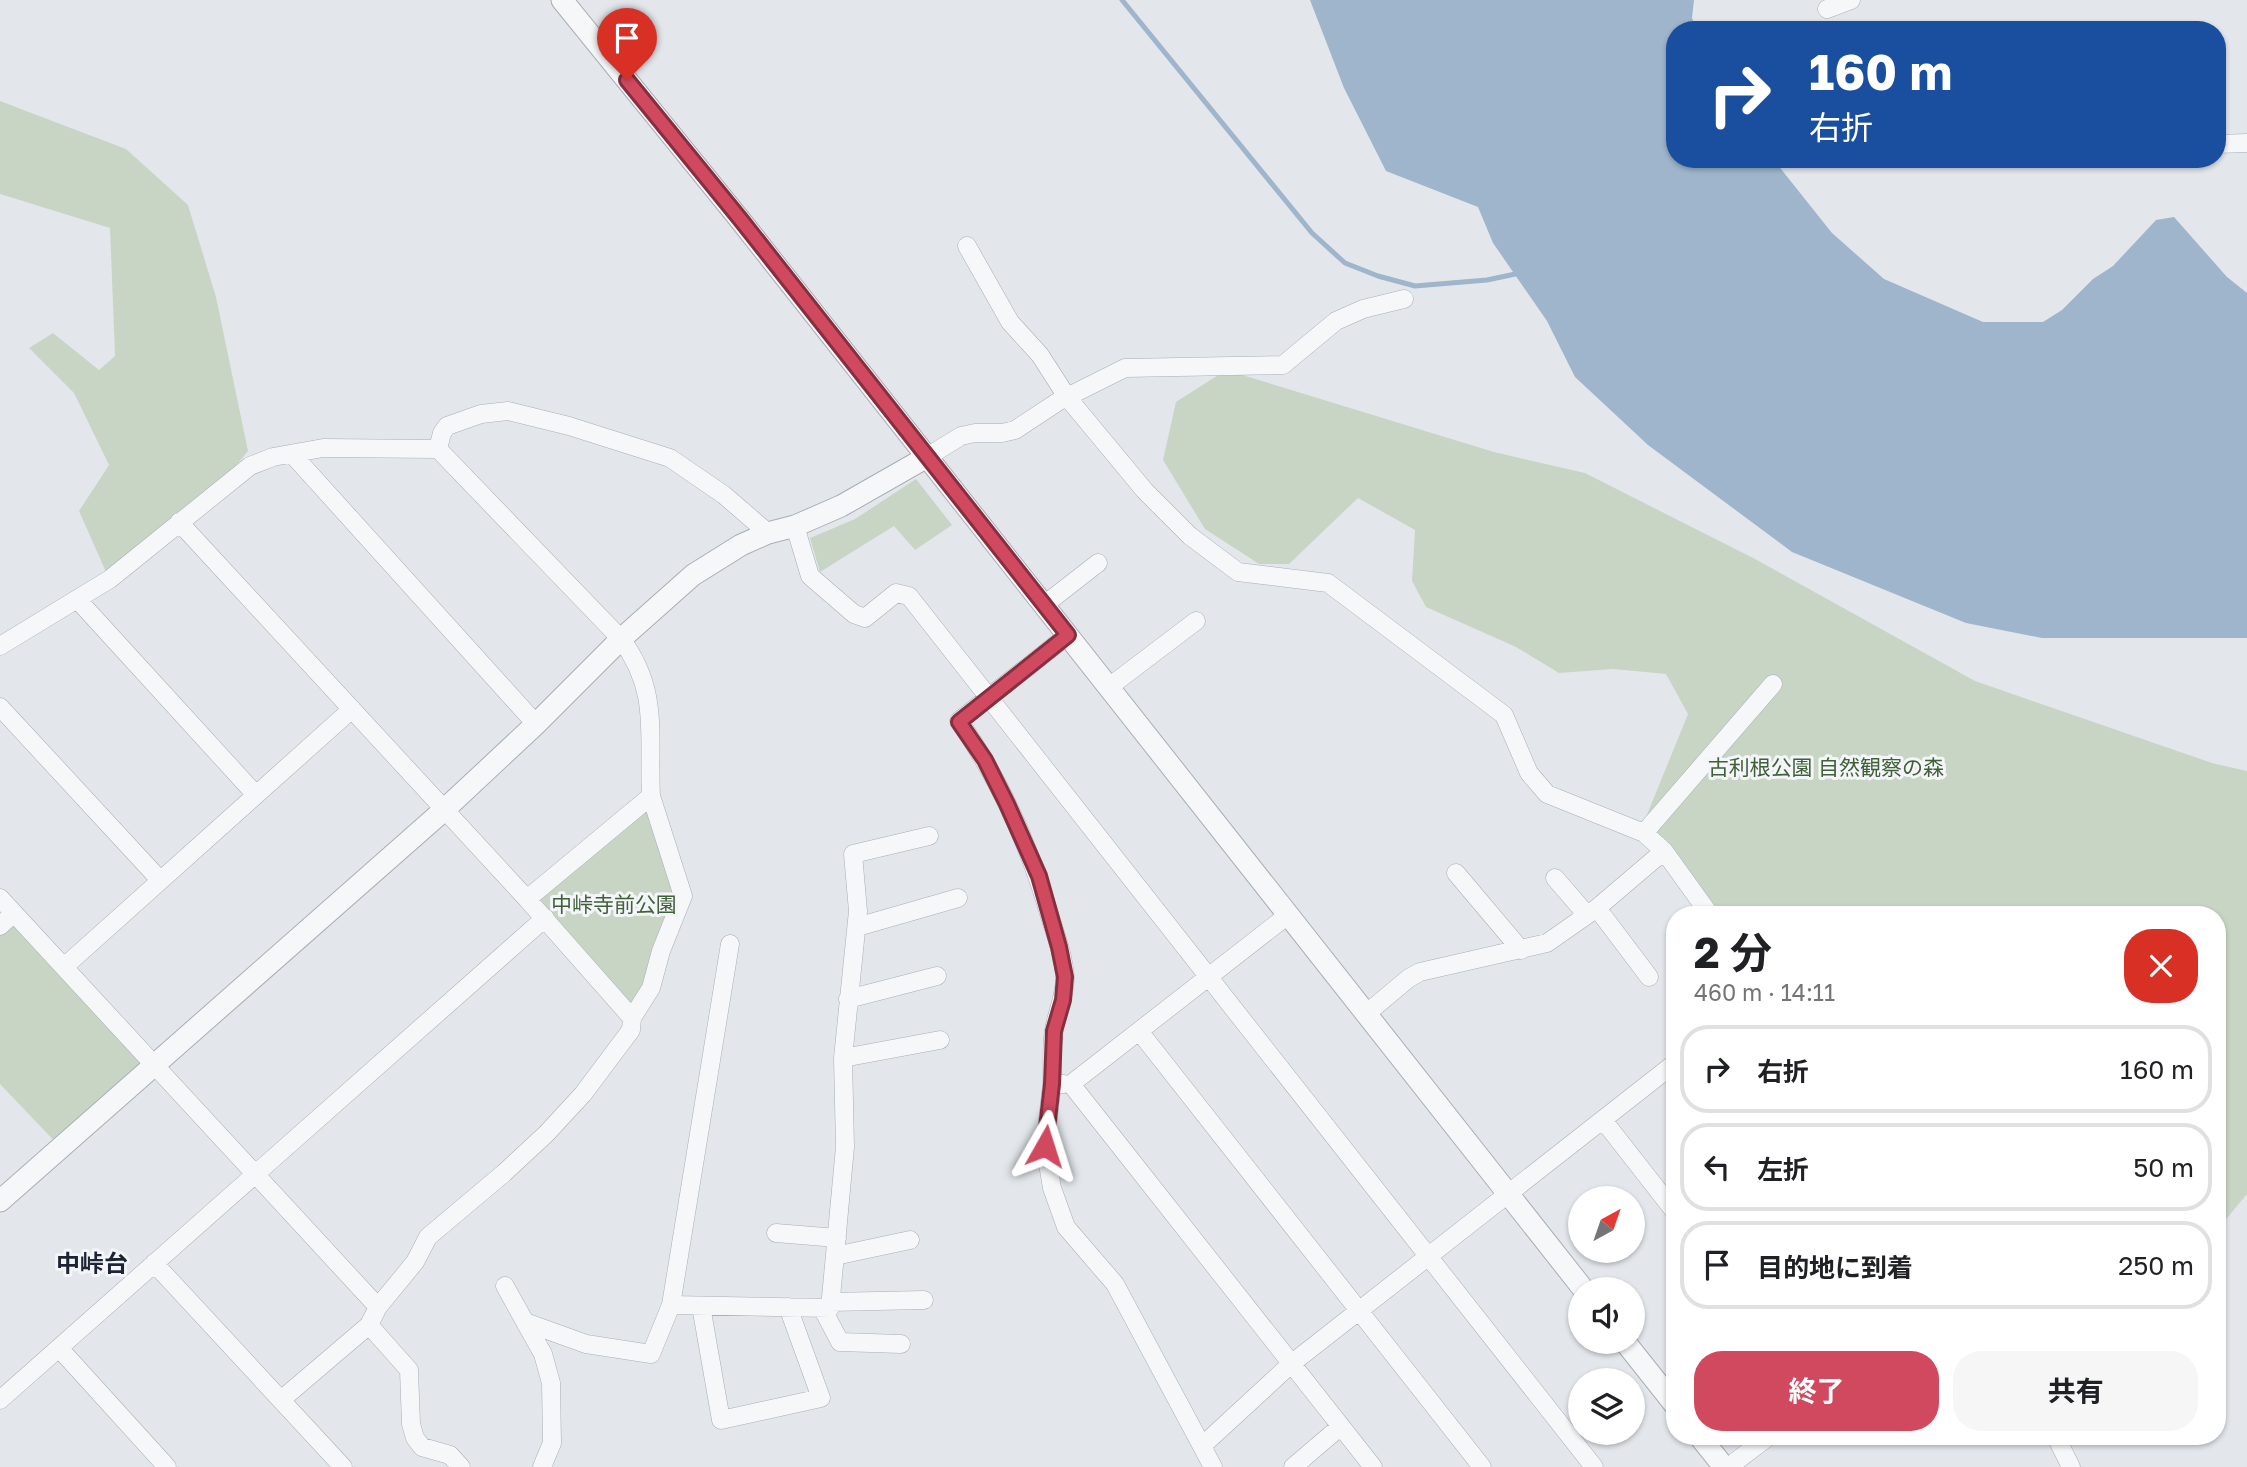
<!DOCTYPE html>
<html lang="ja">
<head>
<meta charset="utf-8">
<style>
	:root { --surface:#fff; --page:#f6f6f6; --text:#202124; --muted:#757577; --line:#e0e0e0; --accent:#d0495f }
	body { margin:0; font-family:"Golos Text","Noto Sans JP",sans-serif; background:var(--page); color:var(--text); height:100vh; display:flex; flex-direction:column; font-size:26px; white-space:nowrap }
	* { box-sizing:border-box; margin:0 }
	p { font-size:23px; color:var(--muted) }
	.icon { flex:none; width:38px; height:38px; fill:none; stroke:currentColor; stroke-width:2; stroke-linecap:round; stroke-linejoin:round }
	.map { position:relative; flex:1; overflow:hidden }
	.drawer { position:absolute; left:1666px; top:906px; width:560px; height:539px; display:flex; flex-direction:column; background:var(--surface); border-radius:28px; box-shadow:0 2px 5px #0004 }
	.drawer>* { flex:none }
	.top-card { position:absolute; left:1666px; top:21px; width:560px; height:147px; border-radius:28px; box-shadow:0 2px 5px #0004; background:#1a4fa0; color:#fff; overflow:hidden }
	.needle { width:46px; rotate:40deg }
	.tools { position:absolute; left:1568px; top:1186px; display:grid; gap:14px }
	.tools a { display:grid; place-items:center; width:77px; height:77px; border-radius:50%; background:var(--surface); box-shadow:0 2px 5px #0004; font-size:35px }
	.pin { position:absolute; display:grid; place-items:center; width:60px; height:60px; color:#fff; margin:-72px -30px; border-radius:50% 50% 50% 0; rotate:-45deg; box-shadow:0 0 7px #0007 }
	.pin .icon { rotate:45deg }
	.me { position:absolute; width:77px; margin:-38px; rotate:6deg; stroke-linejoin:round; filter:drop-shadow(0 0 5px #0008) }
	.turn { display:flex; align-items:center; gap:24px; height:147px; padding:0 28px; font-size:32px }
	.turn .icon { width:91px; height:91px; stroke-width:2.5 }
	.turn b { display:block; font-size:49px; line-height:60px }
	.round { display:grid; place-items:center; flex:none; width:74px; height:74px; border-radius:28px; background:var(--page) }
	.headline { display:flex; align-items:center; justify-content:space-between; height:119px; padding:0 28px }
	h1 { font-size:42px; font-weight:700; line-height:52px }
	.button { display:flex; gap:14px; margin-top:auto; padding:14px 28px }
	.button a { flex:1; height:80px; border-radius:28px; background:var(--accent); color:#fff; font-size:28px; font-weight:700; line-height:80px; text-align:center }
	.button a+a { background:var(--page); color:var(--text) }
	ul { padding:0; list-style:none }
	li { display:flex; align-items:center; gap:21px; height:88px; margin:0 14px 10px; padding:0 14px; border:4px solid var(--line); border-radius:28px }
	li div { flex:1 }
	li b { display:block; font-size:26px }
	li em { font-style:normal }
	.map>svg:first-child { display:block }
	.green { fill:#c9d5c4 }
	.water { fill:#9eb5cb }
	.lines { fill:none; stroke-linecap:round; stroke-linejoin:round }
	.stream { stroke:#9eb5cb; stroke-width:5 }
	.minor-casing { stroke:#a8aeb6; stroke-width:19 }
	.tertiary-casing { stroke:#a8aeb6; stroke-width:23 }
	.minor { stroke:#f6f7f9; stroke-width:18 }
	.tertiary { stroke:#f6f7f9; stroke-width:21 }
	.route-casing { stroke:#872f3e; stroke-width:18 }
	.route { stroke:#d0495f; stroke-width:12 }
	.labels { text-anchor:middle; stroke-width:6; stroke-linejoin:round; paint-order:stroke }
	.park-label { font-size:21px; fill:#406038; stroke:#f3f5f8 }
	.quarter-label { font-size:24px; font-weight:bold; fill:#1d2535; stroke:#f3f5f8 }
</style>
</head>
<body>
<div class="map">
<svg width="2247" height="1467" viewBox="0 0 2247 1467">
	<rect width="100%" height="100%" fill="#e3e7eb"/>
	<path class="green" d="M0 101 126 149 188 205 216 297 248 451 224 480 106 572 79 511 109 465 74 393 29 348 53 333 99 370 115 356 110 228 0 194Z
		M1226 370 1494 452 1585 473 1755 559 1975 681 2212 763 2247 771V1194L2217 1230V915H1720L1669 843 1644 822 1688 714 1666 674 1613 669 1559 673 1516 647 1426 607 1412 581 1415 530 1358 498 1289 564H1259L1205 529 1163 460 1176 402Z
		M916 479 952 525 915 550 894 526 820 572 810 538 855 519Z
		M651 796 683 896 632 1018 527 899Z
		M14 913 155 1064 61 1148 0 1084V926Z"/>
	<path class="water" d="M1310 0H1694L1692 18 1697 30H1675V159H1773L1832 233 1884 279 1983 322H2043L2062 310 2093 279 2113 266 2156 220 2174 217 2227 277 2247 293V638H2042L1966 623 1792 552 1648 445 1575 377 1547 321 1493 243 1478 207 1386 171 1344 88Z"/>
	<g class="lines">
		<path class="stream" d="M1122 0 1312 233 1345 263 1378 276 1415 286 1487 280 1520 273"/>
		<defs>
			<path id="minor" d="M1827 9 1851 0
				M2217 144 2247 143
				M967 246 1010 322 1040 355 1067 397 1145 491 1190 536 1238 572 1328 583 1504 715 1529 773 1547 794 1644 833 1664 851 1710 915
				M292 454 536 724
				M927 457 961 436 975 433H1002L1015 430 1059 401 1125 368 1283 365 1336 321 1363 309 1404 299
				M179 522 527 899 632 1018 631 1030 583 1094 546 1134 504 1173 428 1237 415 1262 378 1307 369 1325 281 1400
				M795 526 810 576 854 614 865 618 896 593 909 596 1594 1467
				M77 599 256 795
				M1044 605 1098 563
				M0 646 110 579 250 466 273 457 323 448 438 449
				M1109 687 1196 621
				M0 707 160 880
				M1644 833 1773 684
				M1456 873 1521 950
				M1555 878 1587 915
				M0 898 378 1307
				M527 899 651 796C648 735 660 691 621 639L438 449 442 433 447 426 481 414 508 411 569 426 670 458 724 495 768 533
				M1597 908 1649 977
				M1288 915 1071 1084 1373 1467
				M0 926 14 913
				M857 927 958 898
				M64 967 352 709
				M848 999 937 976
				M1366 1014 1409 978 1420 972 1547 943 1597 908 1664 851
				M632 1018 651 988 661 951 683 896 651 796
				M1139 1031 1482 1467
				M843 1058 940 1040
				M1052 1084C1053 1066 1051 1047 1054 1030 1057 1012 1065 996 1065 978 1064 959 1057 938 1051 920 1031 850 1001 781 959 721L1068 635
				M1064 1084H1052L1045 1146 1052 1188 1066 1227 1115 1284 1213 1467
				M1603 1120 1675 1212
				M776 1233 837 1238
				M835 1256 910 1240
				M154 1263 343 1467
				M505 1286 525 1322 586 1344 651 1354 671 1305 830 1308 845 1147 843 1058 858 911 853 854 929 836
				M830 1302 924 1300
				M671 1305 730 944
				M701 1306 721 1420 821 1398 788 1307
				M822 1308 840 1342 901 1344
				M525 1322 543 1354 551 1383 552 1443 542 1467
				M369 1325 409 1370 411 1424 415 1438 422 1447 450 1455 461 1467
				M59 1348 167 1467
				M0 1400 545 918
				M2056 1437 2071 1467
				M1202 1446 1291 1364 1675 1063
				M1293 1467 1341 1426
				M1733 1467 1735 1462 1768 1437"/>
			<path id="tertiary" d="M562 0 741 221 1584 1290
				M0 1201 444 810 536 724 621 639 693 575 741 545 768 533 795 526 841 506 927 457
				M1625 1342 1675 1405
				M1700 1437 1724 1467"/>
		</defs>
		<use href="#minor" class="minor-casing"/>
		<use href="#tertiary" class="tertiary-casing"/>
		<use href="#minor" class="minor"/>
		<use href="#tertiary" class="tertiary"/>
	</g>
	<g class="lines">
		<defs>
			<path id="route" d="M627 80 741 220 1068 635 959 722 985 760 1007 804 1039 876 1059 947 1065 977 1063 1000 1054 1031 1052 1084 1045 1146"/>
		</defs>
		<use href="#route" class="route-casing"/>
		<use href="#route" class="route"/>
	</g>
	<g class="labels">
		<g class="park-label">
			<text x="1826" y="775">古利根公園 自然観察の森</text>
			<text x="614" y="912">中峠寺前公園</text>
		</g>
		<g class="quarter-label">
			<text x="92" y="1272">中峠台</text>
		</g>
	</g>
</svg>
<div class="tools">
<a><svg class="needle" viewBox="-14 -14 28 28"><path d="M0-13l5 13h-10z" fill="#e53935"/><path d="M0 13l5-13h-10z" fill="#757577"/></svg></a>
<a><svg class="icon" aria-label="sound" viewBox="0 0 24 24"><path d="M4 9h4l5-4v14l-5-4H4zM17 9q2 3 0 6"/></svg></a>
<a><svg class="icon" aria-label="layers" viewBox="0 0 24 24"><path d="M12 4l9 5-9 5-9-5zM3 14l9 5 9-5"/></svg></a>
</div>
<div class="pin" style="left:627px;top:80px;background:#d93025"><svg class="icon" aria-label="arrive" viewBox="0 0 24 24"><path d="M6 21V4h12l-3 4 3 4H6"/></svg></div>
<svg class="me" style="left:1045px;top:1146px" viewBox="-20 -20 40 40"><path d="M0-17L14 15 0 8-14 15z" fill="#d0495f" stroke="#fff" stroke-width="4"/></svg>
<div class="top-card">
<div class="turn"><svg class="icon" aria-label="right" viewBox="0 0 24 24"><path d="M7 20v-9h11M14 6l5 5-5 5"/></svg><div><b>160 m</b>右折</div></div>
</div>
<section class="drawer">
<div class="headline"><div><h1>2 分</h1><p>460 m · 14:11</p></div><a class="round" style="background:#d93025;color:#fff"><svg class="icon" aria-label="close" viewBox="0 0 24 24"><path d="M6 6l12 12M18 6L6 18"/></svg></a></div>
<ul>
<li><svg class="icon" aria-label="right" viewBox="0 0 24 24"><path d="M7 20v-9h11M14 6l5 5-5 5"/></svg><div><b>右折</b></div><em>160 m</em></li>
<li><svg class="icon" aria-label="left" viewBox="0 0 24 24"><path d="M17 20v-9H6M10 6l-5 5 5 5"/></svg><div><b>左折</b></div><em>50 m</em></li>
<li><svg class="icon" aria-label="arrive" viewBox="0 0 24 24"><path d="M6 21V4h12l-3 4 3 4H6"/></svg><div><b>目的地に到着</b></div><em>250 m</em></li>
</ul>
<div class="button"><a>終了</a><a>共有</a></div>
</section>
</div>
</body>
</html>
